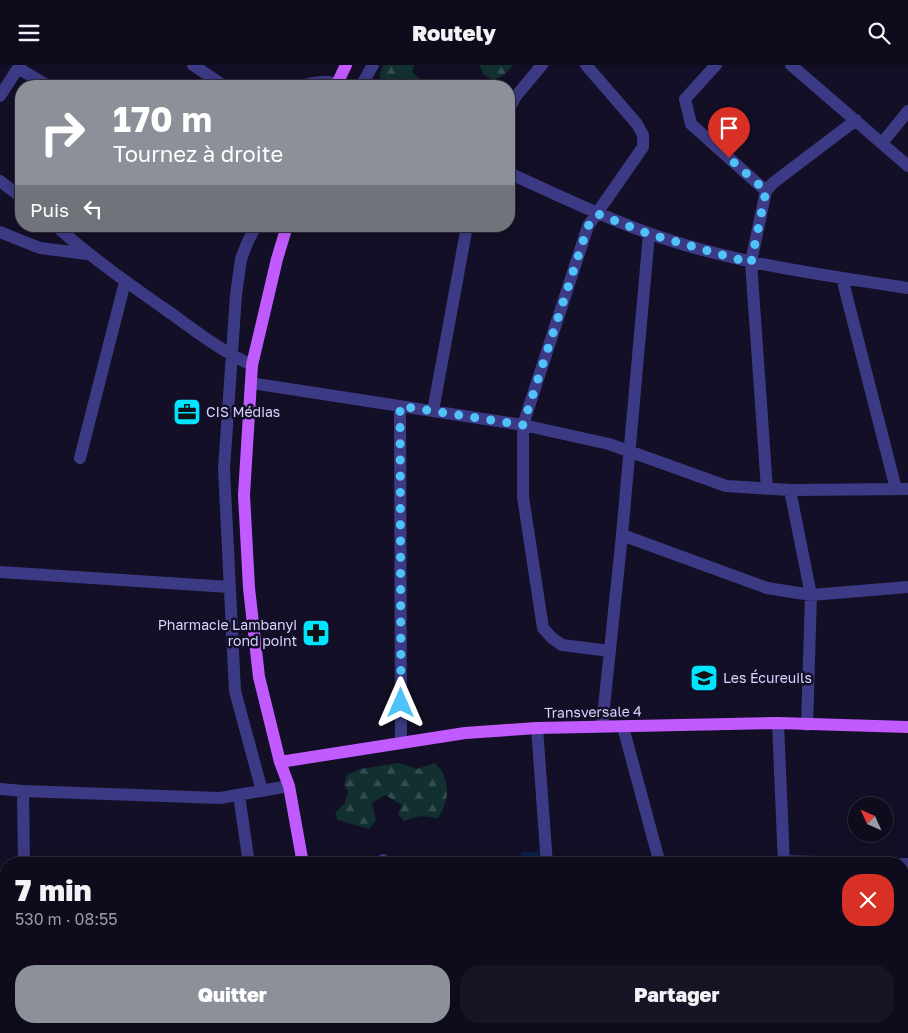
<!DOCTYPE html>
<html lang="fr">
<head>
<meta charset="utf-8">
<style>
	:root { --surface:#0e0b1c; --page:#171425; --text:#f1f3f6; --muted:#9b9ba3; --line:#2e2b3b; --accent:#8c9099 }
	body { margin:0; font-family:"Golos Text",sans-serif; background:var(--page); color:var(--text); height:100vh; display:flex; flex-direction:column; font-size:19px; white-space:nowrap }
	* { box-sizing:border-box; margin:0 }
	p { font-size:16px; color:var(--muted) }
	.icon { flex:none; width:28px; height:28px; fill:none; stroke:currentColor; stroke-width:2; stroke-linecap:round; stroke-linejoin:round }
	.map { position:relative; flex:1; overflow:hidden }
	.drawer { position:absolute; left:0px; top:792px; width:909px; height:176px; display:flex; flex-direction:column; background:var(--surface); border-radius:20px 20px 0 0; box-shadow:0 2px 12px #0003,0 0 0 1px var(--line) }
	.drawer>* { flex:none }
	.guide { position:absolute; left:15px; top:15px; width:500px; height:152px; border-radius:20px; box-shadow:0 2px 12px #0003,0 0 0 1px var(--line); background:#8c9099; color:#fff; overflow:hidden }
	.needle { width:32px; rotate:315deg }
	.buttons { position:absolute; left:848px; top:732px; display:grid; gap:10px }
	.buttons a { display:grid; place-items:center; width:45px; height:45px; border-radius:50%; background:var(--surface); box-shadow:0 2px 12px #0003,0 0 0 1px var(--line); font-size:25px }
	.pin { position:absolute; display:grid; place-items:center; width:42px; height:42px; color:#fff; margin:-51px -21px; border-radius:50% 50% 50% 0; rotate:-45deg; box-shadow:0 0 5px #0007 }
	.pin .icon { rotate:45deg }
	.me { position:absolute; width:55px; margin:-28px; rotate:0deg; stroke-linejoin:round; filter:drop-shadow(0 0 4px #0008) }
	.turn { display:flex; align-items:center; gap:18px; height:105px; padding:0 15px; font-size:22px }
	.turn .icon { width:65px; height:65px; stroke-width:2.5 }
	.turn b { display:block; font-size:35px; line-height:42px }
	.then { display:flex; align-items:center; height:48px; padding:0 15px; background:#0003; gap:10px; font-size:19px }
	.round { display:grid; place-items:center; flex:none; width:52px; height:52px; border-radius:20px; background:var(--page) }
	.summary { display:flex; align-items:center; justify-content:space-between; height:85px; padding:0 15px }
	h1 { font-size:30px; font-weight:800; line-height:38px }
	.action { display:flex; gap:10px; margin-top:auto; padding:10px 15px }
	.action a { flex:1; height:58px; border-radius:20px; background:var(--accent); color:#fff; font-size:20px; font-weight:800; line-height:58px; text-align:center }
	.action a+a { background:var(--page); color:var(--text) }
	header { display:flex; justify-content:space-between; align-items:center; height:65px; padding:0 15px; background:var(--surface); font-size:22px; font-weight:800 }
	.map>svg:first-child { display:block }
	.forest { fill:url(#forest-firs) }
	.water { fill:#0a1f44 }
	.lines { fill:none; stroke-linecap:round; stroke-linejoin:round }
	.minor { stroke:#3d3a85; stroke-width:12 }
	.major { stroke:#c25bff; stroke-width:12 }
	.route { stroke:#4fc3f7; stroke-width:9; stroke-dasharray:0 16.2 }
	.labels { text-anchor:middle; stroke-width:5; stroke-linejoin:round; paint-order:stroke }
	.poi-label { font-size:14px; fill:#d9d4ff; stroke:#130f26; text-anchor:start }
	.street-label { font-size:14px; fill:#d9d4ff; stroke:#130f26 }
</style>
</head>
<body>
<header><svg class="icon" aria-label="menu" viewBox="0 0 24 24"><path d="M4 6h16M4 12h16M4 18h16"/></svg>Routely<svg class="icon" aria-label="search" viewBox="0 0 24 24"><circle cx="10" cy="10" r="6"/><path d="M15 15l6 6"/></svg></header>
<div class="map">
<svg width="908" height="968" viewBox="0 0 908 968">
	<defs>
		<pattern id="forest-firs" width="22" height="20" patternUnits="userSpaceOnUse" patternTransform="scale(1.25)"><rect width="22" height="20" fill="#12302f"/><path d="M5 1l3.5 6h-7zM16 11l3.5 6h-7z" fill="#344d4e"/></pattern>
	</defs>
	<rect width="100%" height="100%" fill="#130f26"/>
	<path class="forest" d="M383 0H414L412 7 424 17 435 18V21H381L380 8Z
		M479 0H513L504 10 493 15 484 10Z
		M399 698 417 704 435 698C451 714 450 735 438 753L420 751 404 756 398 749 402 740 385 730 372 738 376 755 369 764 338 755 335 748 345 738 348 727 344 720 347 710 360 704Z"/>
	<path class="water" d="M541 786V796L521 797V787Z"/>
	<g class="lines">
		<path class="minor" d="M193 0 224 21
			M586 0 637 59 643 70V82L588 161 523 360V432L543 563 552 573 562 580 610 586
			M716 0 685 34 691 59 766 126
			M791 0 908 101
			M18 3 48 21
			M301 21C315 17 328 14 342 21
			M361 21 373 0
			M0 31 20 0
			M509 44 516 31 542 0
			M882 78 908 46
			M509 108C555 129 600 151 648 168 732 198 821 210 908 223
			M0 116 21 132
			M56 161C93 194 132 221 172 249 198 268 223 287 252 300
			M256 161 248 176 241 194 236 230 224 404 235 626 262 726
			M0 167 40 183 87 189
			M842 213 896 424
			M251 318 523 360 609 379 726 421 790 425 908 424
			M400 341 401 677
			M433 346 467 161
			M80 393 125 217
			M767 424 751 197 766 126 773 118 856 55
			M790 425 811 530 807 660
			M622 470 767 523 811 530 908 522
			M0 507 229 522
			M778 658 784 799
			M602 661 622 470 649 169
			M623 662 660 799
			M537 663 547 799
			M0 724 23 726 220 733 289 721
			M23 726 24 799
			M239 730 249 799
			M383 795 385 799
			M770 799 783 796 887 799
			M902 799H908
			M0 850H6
			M476 962 477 968
			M575 962 576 968
			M786 962V968
			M206 968V962
			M638 968 647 962"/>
		<path class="major" d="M336 21 346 0
			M287 161 277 194 252 300 244 430 249 523 259 612 280 697 289 721 303 799
			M280 697 465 668 537 663 778 658 908 662
			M333 962 334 968"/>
	</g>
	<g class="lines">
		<path class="route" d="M401 638 400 341 523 360 588 161 598 149 649 169 751 198 766 126 729 93"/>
	</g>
	<defs>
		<symbol id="office-square" viewBox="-11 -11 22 22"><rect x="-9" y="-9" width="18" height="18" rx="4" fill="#00e5ff" stroke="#130f26"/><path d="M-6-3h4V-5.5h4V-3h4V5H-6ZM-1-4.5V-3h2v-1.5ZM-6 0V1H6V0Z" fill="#111"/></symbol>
		<symbol id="pharmacy-square" viewBox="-11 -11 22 22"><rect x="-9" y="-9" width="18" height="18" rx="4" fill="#00e5ff" stroke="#130f26"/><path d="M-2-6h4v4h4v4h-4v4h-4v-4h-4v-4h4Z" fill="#111"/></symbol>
		<symbol id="school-square" viewBox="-11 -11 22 22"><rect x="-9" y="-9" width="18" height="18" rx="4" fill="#00e5ff" stroke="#130f26"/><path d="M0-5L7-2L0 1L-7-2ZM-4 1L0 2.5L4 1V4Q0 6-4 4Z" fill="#111"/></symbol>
	</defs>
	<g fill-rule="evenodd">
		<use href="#office-square" x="171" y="331" width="32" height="32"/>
		<use href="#pharmacy-square" x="300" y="552" width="32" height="32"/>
		<use href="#school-square" x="688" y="597" width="32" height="32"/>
	</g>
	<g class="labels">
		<g class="poi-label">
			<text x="206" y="352">CIS Médias</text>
			<text x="297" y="565" text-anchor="end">Pharmacie Lambanyi<tspan x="297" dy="16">rond point</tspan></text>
			<text x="723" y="618">Les Écureuils</text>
		</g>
		<g class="street-label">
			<text transform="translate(593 647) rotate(-1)" y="5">Transversale 4</text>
		</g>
	</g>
</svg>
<div class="buttons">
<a><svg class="needle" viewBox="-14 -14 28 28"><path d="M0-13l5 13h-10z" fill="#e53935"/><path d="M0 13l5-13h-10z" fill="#9b9ba3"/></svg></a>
</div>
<div class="pin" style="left:729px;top:93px;background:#d93025"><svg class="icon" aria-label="arrive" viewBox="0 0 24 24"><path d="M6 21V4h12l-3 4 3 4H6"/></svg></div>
<svg class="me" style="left:401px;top:638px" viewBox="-20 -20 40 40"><path d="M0-17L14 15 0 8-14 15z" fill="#4fc3f7" stroke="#fff" stroke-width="4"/></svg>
<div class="guide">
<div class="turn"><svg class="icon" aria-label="right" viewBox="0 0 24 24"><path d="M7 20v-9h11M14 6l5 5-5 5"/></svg><div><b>170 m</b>Tournez à droite</div></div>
<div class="then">Puis<svg class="icon" aria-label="left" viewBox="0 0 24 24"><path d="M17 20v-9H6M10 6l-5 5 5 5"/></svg></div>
</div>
<section class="drawer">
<div class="summary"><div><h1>7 min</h1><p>530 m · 08:55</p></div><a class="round" style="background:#d93025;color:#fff"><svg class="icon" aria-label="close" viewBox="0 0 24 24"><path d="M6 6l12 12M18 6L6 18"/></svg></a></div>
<div class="action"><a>Quitter</a><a>Partager</a></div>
</section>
</div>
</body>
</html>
